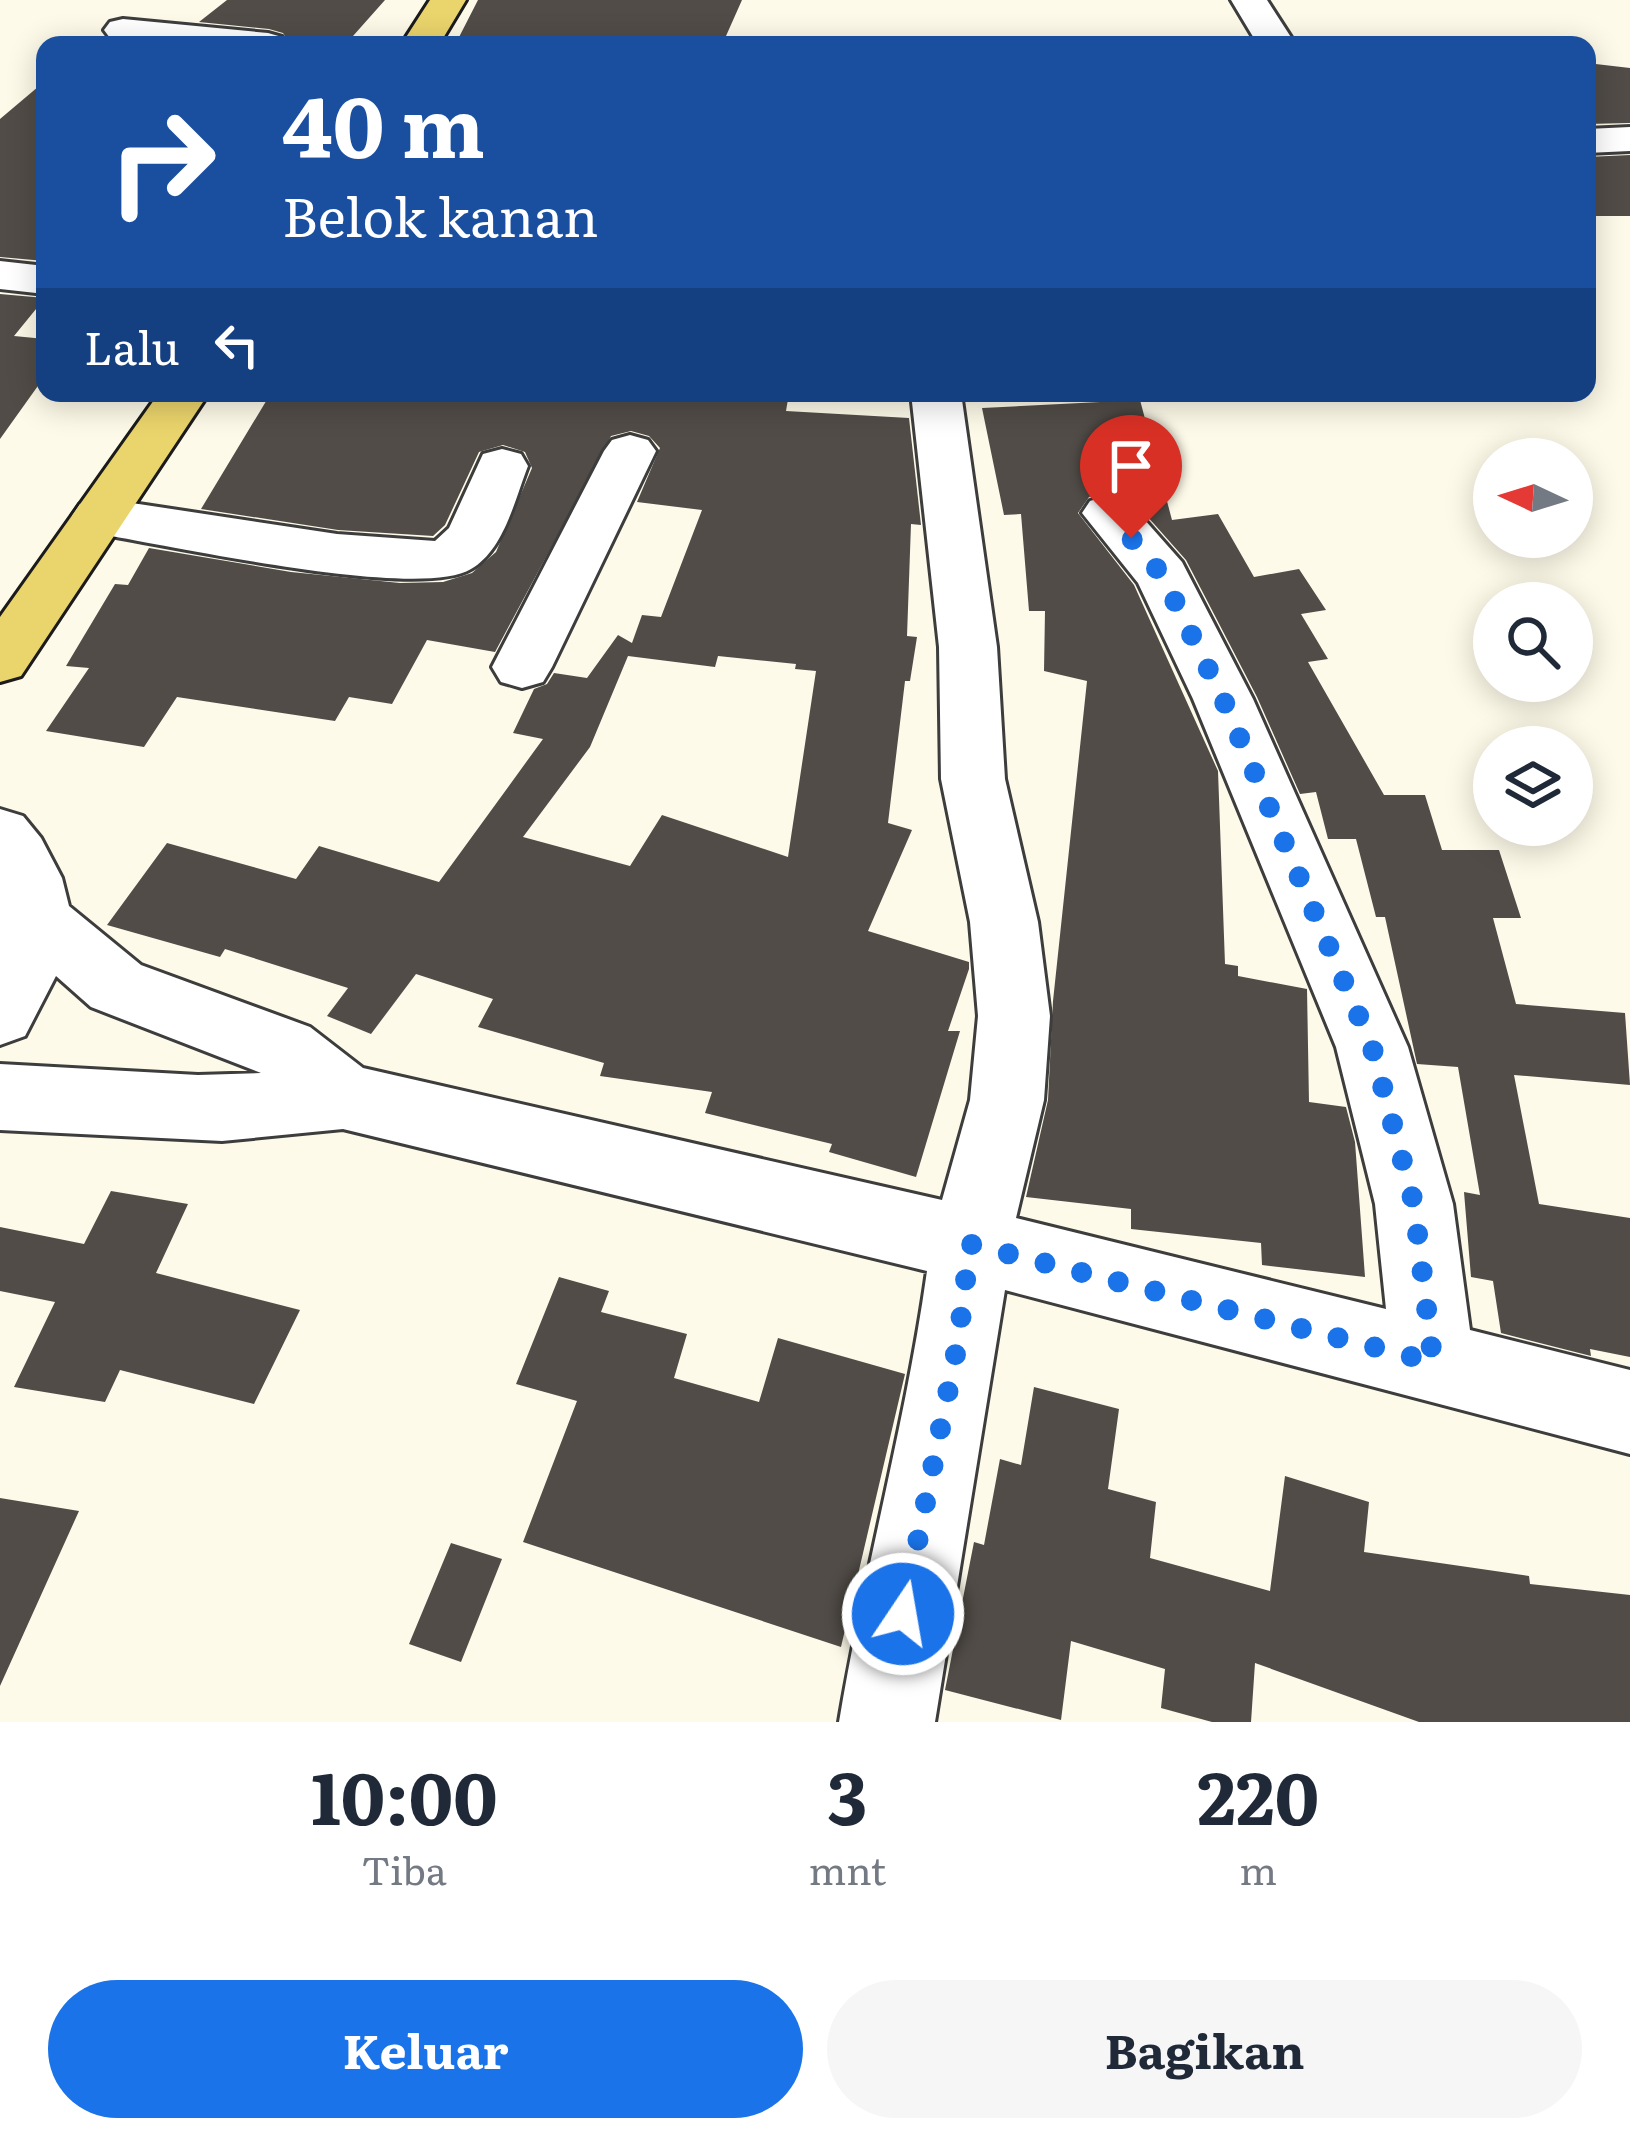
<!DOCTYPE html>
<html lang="id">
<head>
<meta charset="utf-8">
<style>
	:root { --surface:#fff; --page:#f6f6f7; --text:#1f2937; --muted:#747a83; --accent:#1a73e8 }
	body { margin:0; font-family:Literata,serif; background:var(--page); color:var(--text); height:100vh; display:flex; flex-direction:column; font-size:45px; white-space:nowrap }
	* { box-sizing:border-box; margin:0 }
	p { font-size:39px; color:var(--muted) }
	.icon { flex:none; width:66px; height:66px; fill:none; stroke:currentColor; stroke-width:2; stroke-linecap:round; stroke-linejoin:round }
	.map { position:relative; height:1722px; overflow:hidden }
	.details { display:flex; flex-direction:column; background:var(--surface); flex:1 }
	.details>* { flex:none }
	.banner { position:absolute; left:36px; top:36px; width:1560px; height:366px; border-radius:24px; box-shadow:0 6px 30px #0003; background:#1a4fa0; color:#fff; overflow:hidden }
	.needle { width:78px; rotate:274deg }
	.tools { position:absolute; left:1473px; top:438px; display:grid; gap:24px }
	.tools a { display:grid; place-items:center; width:120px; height:120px; border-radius:50%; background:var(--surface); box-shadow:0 6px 30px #0003; font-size:60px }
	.pin { position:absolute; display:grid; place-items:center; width:102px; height:102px; color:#fff; margin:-123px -51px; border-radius:50% 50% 50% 0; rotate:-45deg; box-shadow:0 0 12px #0007 }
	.pin .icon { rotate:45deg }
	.me { position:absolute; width:132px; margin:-66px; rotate:12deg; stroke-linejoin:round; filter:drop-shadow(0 0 9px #0008) }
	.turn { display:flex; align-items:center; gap:42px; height:252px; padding:0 48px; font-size:54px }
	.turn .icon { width:156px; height:156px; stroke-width:2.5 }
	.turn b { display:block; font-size:84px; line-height:102px }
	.then { display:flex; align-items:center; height:114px; padding:0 48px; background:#0003; gap:24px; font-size:45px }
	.eta { display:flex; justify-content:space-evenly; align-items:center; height:204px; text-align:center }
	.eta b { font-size:72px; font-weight:700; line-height:84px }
	.button { display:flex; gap:24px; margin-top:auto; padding:24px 48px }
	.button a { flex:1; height:138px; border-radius:72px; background:var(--accent); color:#fff; font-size:48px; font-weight:700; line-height:138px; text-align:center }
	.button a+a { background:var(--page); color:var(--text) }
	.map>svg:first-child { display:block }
	.building { fill:#514c47; fill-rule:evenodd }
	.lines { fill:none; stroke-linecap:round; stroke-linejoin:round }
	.minor-casing { stroke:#3d3d3d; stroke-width:6 }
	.major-casing { stroke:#1b1b1b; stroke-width:6 }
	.path { stroke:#2c2c2c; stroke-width:4.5; stroke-dasharray:8 4.5; stroke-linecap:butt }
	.minor { fill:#fff; fill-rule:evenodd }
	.major { fill:#ead46c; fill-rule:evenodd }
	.route { stroke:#1a73e8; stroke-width:21; stroke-dasharray:0 37.8 }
</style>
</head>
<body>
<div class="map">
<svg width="1630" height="1722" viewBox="0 0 1630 1722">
	<rect width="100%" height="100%" fill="#fdfae9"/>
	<path class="building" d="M227 0H385L345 45H291L283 33 269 29 199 22Z
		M478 0H742L722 45H455Z
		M1587 63 1630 68V123L1587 124Z
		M45 81V261L0 257V119Z
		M1630 155V216H1587V157Z
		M0 294 45 298 14 336 45 339V376L0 439Z
		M271 393H637L705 400 706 393H789L786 411 909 418 921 525 911 524 907 636 917 637 910 681H905L888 823 912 830 868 931 969 962V969L948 1031H960L916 1177 829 1152 832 1144 705 1113 712 1092 600 1076 604 1063 478 1027 493 999 416 974 371 1034 327 1016 348 988 225 949 220 957 107 925 167 843 296 879 319 846 439 882 543 739 513 733 534 689 547 684 554 673 587 678 618 635 632 643 642 615 661 617 702 510 637 502 660 448 649 436 631 431 611 436 495 652 427 640 392 704 349 697 335 721 177 697 144 747 46 731 89 668 66 666 115 584 128 585 149 548 291 572 400 583 443 582 472 573 496 552 532 468 525 452 503 445 479 452 445 525 433 536 338 530 201 509ZM628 656 715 667 718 656 796 664 795 669 816 671 788 857 662 815 630 866 523 837 590 747Z
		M1140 400 1172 520 1218 514 1254 577 1299 569 1326 610 1301 614 1328 659 1308 662 1384 795H1425L1442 850H1499L1521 918H1493L1516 1004 1625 1013 1630 1085 1514 1075 1539 1204 1630 1218V1357L1590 1349 1591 1356 1501 1333 1493 1281 1471 1277 1464 1192 1480 1195 1458 1067 1417 1064 1385 917H1376L1356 839H1328L1316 792 1300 794 1257 697 1186 560 1131 498 1110 491 1089 497 1078 513 1134 585 1218 771 1225 964 1238 966V976L1307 989 1309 1102 1346 1107 1355 1142 1365 1277 1262 1265 1261 1243 1131 1229V1209L1026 1197 1048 1100 1053 1001 1087 681 1044 671 1045 611H1029L1021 514 1004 515 982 408Z
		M111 1191 188 1204 156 1273 300 1310 254 1404 120 1370 105 1402 14 1387 55 1302 0 1291V1227L84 1244Z
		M559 1277 609 1291 601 1312 687 1334 674 1378 759 1402 778 1338 905 1374 841 1647 523 1542 577 1401 516 1384Z
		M1034 1387 1119 1409 1108 1489 1156 1502 1150 1558 1270 1591 1285 1476 1369 1502 1364 1552 1529 1576 1530 1584 1630 1595V1722H1419L1255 1663 1251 1722H1212L1161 1708 1165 1669 1071 1641 1061 1720 945 1690 974 1542 984 1545 1000 1459 1021 1465Z
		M0 1498 79 1511 0 1686Z
		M451 1543 502 1559 461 1662 409 1644Z"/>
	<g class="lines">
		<defs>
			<path id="minor" d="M1231 0H1267L1296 45H1258Z
				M123 19 268 33 282 37 287 45H158L110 38 104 30 110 22Z
				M1630 127V151L1587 153V129Z
				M0 261 45 266V294L0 289Z
				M911 393H961L997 647 1005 779 1038 922 1050 1016 1044 1100 1016 1218 1386 1309 1375 1204 1336 1047 1193 699 1138 583 1082 513 1090 501 1109 495 1128 501 1182 562 1253 699 1408 1047 1453 1204 1470 1330 1630 1370V1454L1005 1290 935 1722H839C864 1571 906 1422 927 1271L343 1129 222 1141 0 1130V1064L198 1075 261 1073 91 1007 56 976 25 1036 0 1045V809L23 816 41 838 62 878 69 906 141 965 310 1027 363 1068 942 1200 970 1100 978 1016 970 922 941 779 939 647Z
				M630 435 648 440 656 451 552 667 543 682 522 688 501 682 492 667 604 451 612 440Z
				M502 449 521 454 528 466C515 499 504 550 471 569 418 601 169 545 99 534L80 528 72 516 80 504 99 498 337 534 435 541 449 528 483 454Z"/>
			<path id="major" d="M430 0H466L439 45H401Z
				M159 393H209L21 676 0 682V617Z"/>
		</defs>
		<use href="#minor" class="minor-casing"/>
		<use href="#major" class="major-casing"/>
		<path class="path" d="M467 42 508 45"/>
		<use href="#minor" class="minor"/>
		<use href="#major" class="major"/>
	</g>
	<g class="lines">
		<path class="route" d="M903 1614 958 1342 970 1244 1433 1362 1414 1204 1372 1047 1223 699 1162 575 1131 538"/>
	</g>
</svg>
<div class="tools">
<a><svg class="needle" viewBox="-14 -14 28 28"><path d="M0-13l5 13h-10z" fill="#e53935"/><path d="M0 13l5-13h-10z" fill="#747a83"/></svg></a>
<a><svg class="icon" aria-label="search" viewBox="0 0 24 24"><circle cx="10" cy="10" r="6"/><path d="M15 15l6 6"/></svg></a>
<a><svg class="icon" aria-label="layers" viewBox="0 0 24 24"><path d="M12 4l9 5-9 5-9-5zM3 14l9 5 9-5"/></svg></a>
</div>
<div class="pin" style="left:1131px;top:538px;background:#d93025"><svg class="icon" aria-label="arrive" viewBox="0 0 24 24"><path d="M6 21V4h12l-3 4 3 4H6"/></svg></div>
<svg class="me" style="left:903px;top:1614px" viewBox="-20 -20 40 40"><circle r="17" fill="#1a73e8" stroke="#fff" stroke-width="3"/><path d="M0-11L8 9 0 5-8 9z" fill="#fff"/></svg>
<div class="banner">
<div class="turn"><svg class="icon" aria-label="right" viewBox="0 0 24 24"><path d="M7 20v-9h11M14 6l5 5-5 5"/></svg><div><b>40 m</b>Belok kanan</div></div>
<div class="then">Lalu<svg class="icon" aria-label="left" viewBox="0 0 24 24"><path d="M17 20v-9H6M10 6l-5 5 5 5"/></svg></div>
</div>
</div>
<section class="details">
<div class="eta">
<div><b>10:00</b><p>Tiba</p></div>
<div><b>3</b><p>mnt</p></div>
<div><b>220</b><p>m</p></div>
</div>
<div class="button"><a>Keluar</a><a>Bagikan</a></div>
</section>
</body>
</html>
